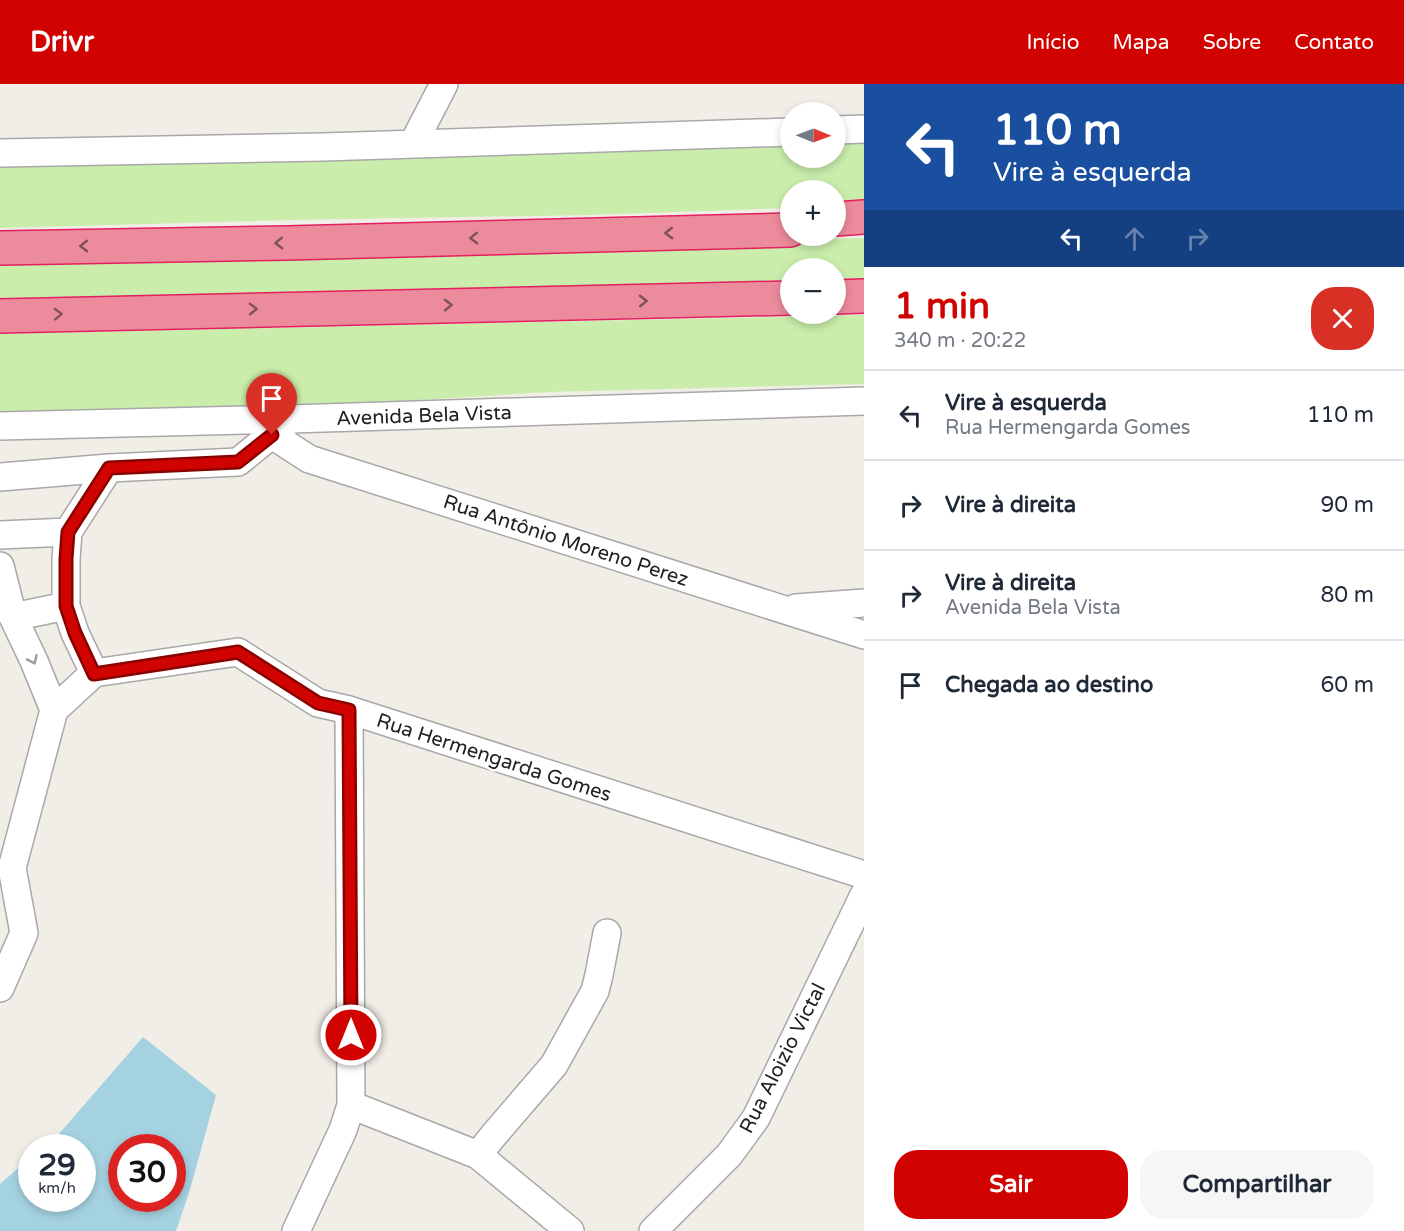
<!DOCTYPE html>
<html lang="pt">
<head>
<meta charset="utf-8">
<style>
	:root { --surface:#fff; --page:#f6f6f7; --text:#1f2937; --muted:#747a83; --line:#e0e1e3; --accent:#d10300 }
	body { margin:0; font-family:"Varela Round",sans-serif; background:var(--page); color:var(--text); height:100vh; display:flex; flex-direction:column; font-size:22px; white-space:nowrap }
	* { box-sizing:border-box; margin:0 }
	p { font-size:20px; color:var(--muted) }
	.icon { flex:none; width:33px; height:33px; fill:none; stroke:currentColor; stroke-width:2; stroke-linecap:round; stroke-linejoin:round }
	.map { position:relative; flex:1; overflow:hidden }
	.panel { display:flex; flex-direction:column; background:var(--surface); width:540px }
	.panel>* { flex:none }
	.banner { background:#1a4fa0; color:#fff; overflow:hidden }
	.needle { width:39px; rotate:91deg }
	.controls { position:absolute; left:780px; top:18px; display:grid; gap:12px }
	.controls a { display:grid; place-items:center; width:66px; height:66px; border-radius:50%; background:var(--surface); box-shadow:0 3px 9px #0003; font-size:30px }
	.speed { position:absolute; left:18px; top:1050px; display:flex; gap:12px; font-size:30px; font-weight:700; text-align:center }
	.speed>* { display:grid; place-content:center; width:78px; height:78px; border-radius:50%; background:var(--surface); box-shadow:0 3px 9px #0003; line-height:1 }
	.speed small { font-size:15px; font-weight:400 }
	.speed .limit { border:9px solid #d22; background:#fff; color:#111 }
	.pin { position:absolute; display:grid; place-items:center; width:51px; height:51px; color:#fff; margin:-62px -26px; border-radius:50% 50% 50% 0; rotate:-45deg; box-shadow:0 0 6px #0007 }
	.pin .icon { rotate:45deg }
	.me { position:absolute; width:66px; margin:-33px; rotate:0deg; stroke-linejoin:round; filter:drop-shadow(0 0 4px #0008) }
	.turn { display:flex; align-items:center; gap:21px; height:126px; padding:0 30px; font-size:27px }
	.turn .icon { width:78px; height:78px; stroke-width:2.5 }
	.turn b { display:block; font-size:42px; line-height:51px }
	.lanes { display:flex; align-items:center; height:57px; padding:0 30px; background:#0003; justify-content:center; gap:30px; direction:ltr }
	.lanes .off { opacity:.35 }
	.round { display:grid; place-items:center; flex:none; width:63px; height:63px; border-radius:24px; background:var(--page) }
	.head { display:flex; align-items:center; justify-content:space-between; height:102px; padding:0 30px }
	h1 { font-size:36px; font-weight:700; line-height:45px; color:var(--accent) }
	.button { display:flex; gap:12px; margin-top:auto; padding:12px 30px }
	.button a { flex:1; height:69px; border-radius:24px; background:var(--accent); color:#fff; font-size:24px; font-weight:700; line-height:69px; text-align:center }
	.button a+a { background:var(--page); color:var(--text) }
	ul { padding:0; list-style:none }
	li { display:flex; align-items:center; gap:18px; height:90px; padding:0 30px; border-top:2px solid var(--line) }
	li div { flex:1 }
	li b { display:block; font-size:22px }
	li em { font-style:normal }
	header { display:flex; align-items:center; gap:36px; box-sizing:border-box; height:84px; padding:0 30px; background:var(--accent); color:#fff }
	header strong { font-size:28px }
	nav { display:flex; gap:33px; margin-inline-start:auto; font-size:21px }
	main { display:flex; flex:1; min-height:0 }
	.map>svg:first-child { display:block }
	.grass { fill:#caedab }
	.water { fill:#a5d2e1; fill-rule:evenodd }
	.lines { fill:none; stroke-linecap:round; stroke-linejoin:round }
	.minor-casing { stroke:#a8a8a8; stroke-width:30 }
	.highway-casing { stroke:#e41f5f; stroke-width:36 }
	.minor { stroke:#fff; stroke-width:27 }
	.highway { stroke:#ec8b9c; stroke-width:33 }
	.oneway { stroke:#7c5158 }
	.oneway2 { stroke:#9b9b9b }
	.route-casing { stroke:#880200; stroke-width:15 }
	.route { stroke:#d10300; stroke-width:10 }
	.labels { text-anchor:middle; stroke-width:5; stroke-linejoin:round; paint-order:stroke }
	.street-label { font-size:20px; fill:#212121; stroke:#fff }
</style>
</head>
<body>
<header>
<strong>Drivr</strong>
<nav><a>Início</a><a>Mapa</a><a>Sobre</a><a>Contato</a></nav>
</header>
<main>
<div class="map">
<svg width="864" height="1147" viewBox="0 0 864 1147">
	<rect width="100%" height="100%" fill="#f1eee7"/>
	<path class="grass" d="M864 57V121L836 123V106H790V124L590 131 292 136 0 144V79L790 59V74H836V58Z
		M864 154V201H836V184H790V202L0 222V174Z
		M864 231V300L549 308 320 322 0 327V250Z"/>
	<path class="water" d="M143 953 216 1011 189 1109 176 1147H0V1100L31 1073 32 1114H82V1064L43 1063 58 1051ZM122 1064H172V1114H122Z"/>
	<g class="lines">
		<defs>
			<path id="minor" d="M836 46 864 45
				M413 60 444 0
				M0 69 323 63 790 48
				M0 342 291 335
				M272 351 309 375 864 551
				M0 393 109 384 238 378 291 335 864 317
				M68 448 66 475V522L75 549 94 589
				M0 451 68 448 109 384
				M0 482 13 533 34 577 54 626
				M796 524 864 519
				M13 533 66 522
				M94 589 238 568 318 619 349 626 864 791
				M0 904 24 849 12 784 54 626 94 589
				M351 1021 478 1071 570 1147
				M478 1071 493 1052 554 981 595 907 599 891 607 849
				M296 1147 343 1046 351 1021 349 626
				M653 1147 729 1071 756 1034 864 811"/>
			<path id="highway" d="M836 135 864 133
				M0 164 288 159 790 146
				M836 213 864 212
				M0 232 790 214"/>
		</defs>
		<use href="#minor" class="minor-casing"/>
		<use href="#highway" class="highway-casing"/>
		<use href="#minor" class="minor"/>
		<use href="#highway" class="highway"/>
	</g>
	<defs><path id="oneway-chevron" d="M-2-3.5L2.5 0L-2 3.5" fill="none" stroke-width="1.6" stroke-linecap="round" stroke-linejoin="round" transform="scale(1.5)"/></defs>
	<g class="oneway">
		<use href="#oneway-chevron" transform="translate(669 149) rotate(179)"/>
		<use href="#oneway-chevron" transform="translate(474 154) rotate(179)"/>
		<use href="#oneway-chevron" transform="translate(279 159) rotate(179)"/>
		<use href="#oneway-chevron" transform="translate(84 162) rotate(179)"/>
		<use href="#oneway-chevron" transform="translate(643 217) rotate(-1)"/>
		<use href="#oneway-chevron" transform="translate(448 221) rotate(-1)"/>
		<use href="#oneway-chevron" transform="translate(253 225) rotate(-1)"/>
		<use href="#oneway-chevron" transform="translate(58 230) rotate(-2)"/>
	</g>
	<use class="oneway2" href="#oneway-chevron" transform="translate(33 576) rotate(66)"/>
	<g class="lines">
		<defs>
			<path id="route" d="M272 351 238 378 109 384 68 448 66 475V522L75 549 94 590 238 568 318 619 349 626 351 951"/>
		</defs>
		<use href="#route" class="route-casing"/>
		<use href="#route" class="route"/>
	</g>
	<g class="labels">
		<g class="street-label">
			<text transform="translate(424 331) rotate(-2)" y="7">Avenida Bela Vista</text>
			<text transform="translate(566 456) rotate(18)" y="7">Rua Antônio Moreno Perez</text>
			<text transform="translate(494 673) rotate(18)" y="7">Rua Hermengarda Gomes</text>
			<text transform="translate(782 974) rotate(-63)" y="7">Rua Aloizio Victal</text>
		</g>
	</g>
</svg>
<div class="controls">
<a><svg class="needle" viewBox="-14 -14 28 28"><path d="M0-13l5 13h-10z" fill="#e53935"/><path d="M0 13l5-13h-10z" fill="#747a83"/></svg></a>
<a>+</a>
<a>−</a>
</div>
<div class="speed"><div>29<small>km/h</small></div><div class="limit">30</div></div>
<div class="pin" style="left:272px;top:351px;background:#d93025"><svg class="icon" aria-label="arrive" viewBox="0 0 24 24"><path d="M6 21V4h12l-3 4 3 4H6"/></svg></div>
<svg class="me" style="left:351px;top:951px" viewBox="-20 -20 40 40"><circle r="17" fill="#d10300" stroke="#fff" stroke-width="3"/><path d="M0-11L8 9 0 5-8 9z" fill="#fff"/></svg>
</div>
<section class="panel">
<div class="banner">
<div class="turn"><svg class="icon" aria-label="left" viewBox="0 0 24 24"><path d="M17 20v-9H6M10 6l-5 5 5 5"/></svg><div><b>110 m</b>Vire à esquerda</div></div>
<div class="lanes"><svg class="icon" aria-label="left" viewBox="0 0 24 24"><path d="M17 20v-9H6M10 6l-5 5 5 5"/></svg><svg class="icon off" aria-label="ahead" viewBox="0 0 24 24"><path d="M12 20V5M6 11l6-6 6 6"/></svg><svg class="icon off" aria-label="right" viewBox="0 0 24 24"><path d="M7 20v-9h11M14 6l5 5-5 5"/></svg></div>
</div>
<div class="head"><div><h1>1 min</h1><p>340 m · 20:22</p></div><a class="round" style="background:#d93025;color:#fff"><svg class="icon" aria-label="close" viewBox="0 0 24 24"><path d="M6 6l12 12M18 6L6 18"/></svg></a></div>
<ul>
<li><svg class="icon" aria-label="left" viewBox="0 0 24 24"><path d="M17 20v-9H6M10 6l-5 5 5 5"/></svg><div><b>Vire à esquerda</b><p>Rua Hermengarda Gomes</p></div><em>110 m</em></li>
<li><svg class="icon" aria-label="right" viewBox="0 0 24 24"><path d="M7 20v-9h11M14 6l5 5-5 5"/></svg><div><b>Vire à direita</b></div><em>90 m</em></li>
<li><svg class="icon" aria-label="right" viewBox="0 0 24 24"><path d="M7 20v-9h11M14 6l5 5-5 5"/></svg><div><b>Vire à direita</b><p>Avenida Bela Vista</p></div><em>80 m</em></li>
<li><svg class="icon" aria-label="arrive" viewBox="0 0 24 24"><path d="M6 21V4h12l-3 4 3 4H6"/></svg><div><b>Chegada ao destino</b></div><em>60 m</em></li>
</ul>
<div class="button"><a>Sair</a><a>Compartilhar</a></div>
</section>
</main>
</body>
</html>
